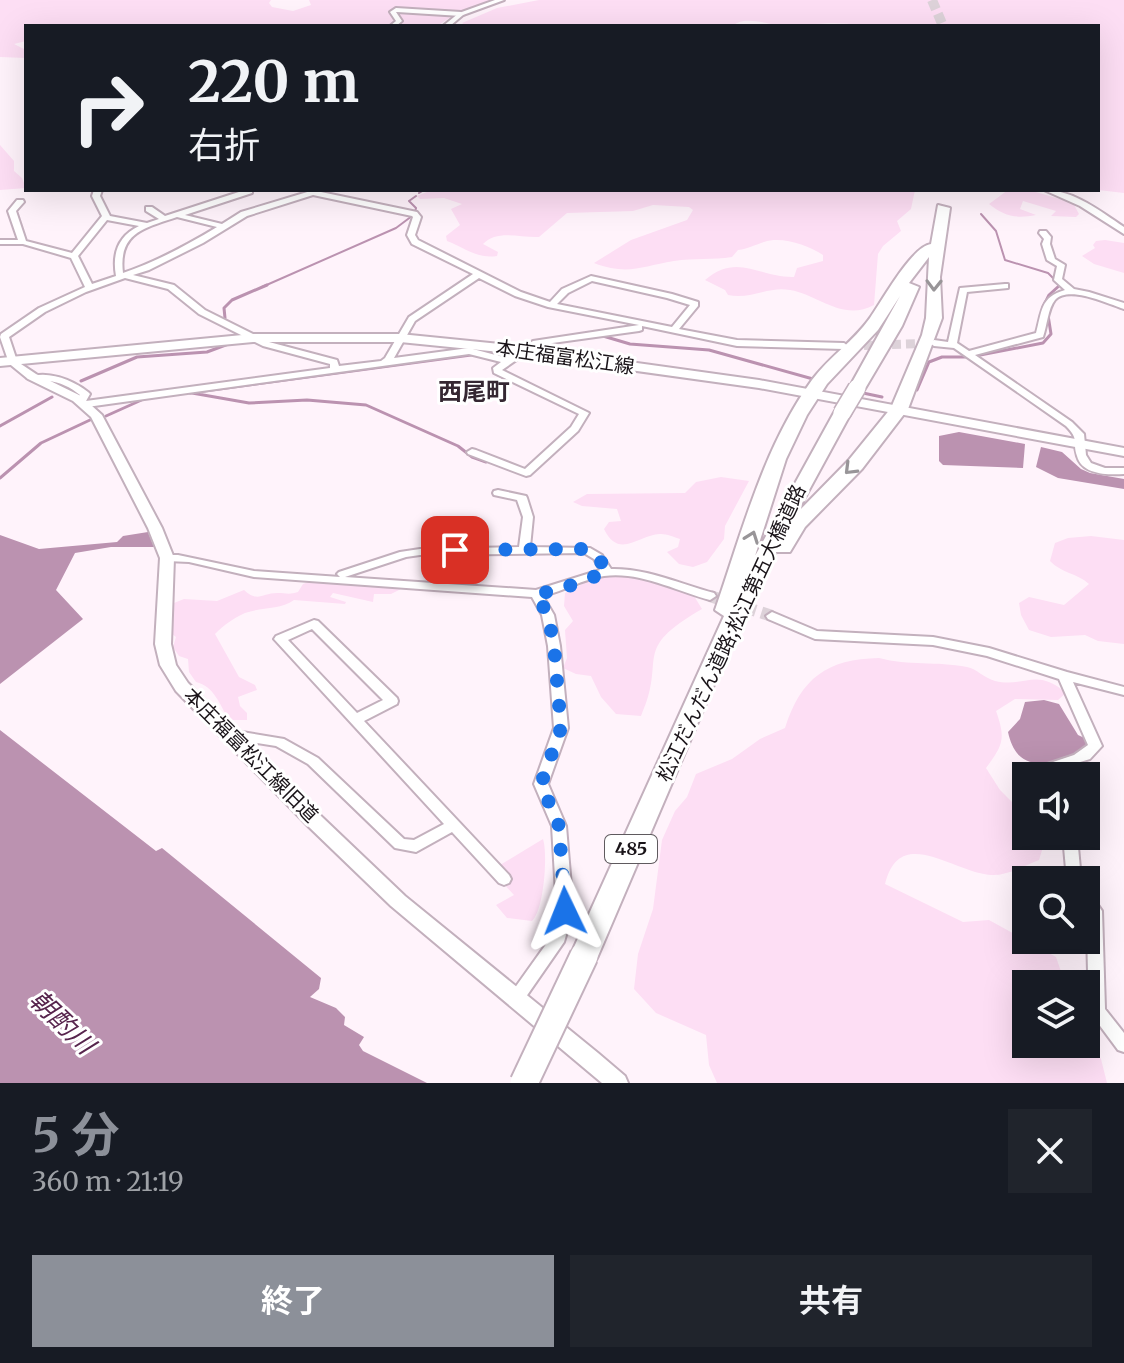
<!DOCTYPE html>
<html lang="ja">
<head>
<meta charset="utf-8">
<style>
	:root { --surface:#171b24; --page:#20242c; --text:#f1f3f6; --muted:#9ea1a6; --accent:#8c9099 }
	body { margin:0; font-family:Merriweather,"Noto Sans JP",serif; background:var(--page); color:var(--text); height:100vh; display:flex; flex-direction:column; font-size:30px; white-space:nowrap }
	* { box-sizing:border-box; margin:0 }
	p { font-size:26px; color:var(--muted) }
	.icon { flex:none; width:44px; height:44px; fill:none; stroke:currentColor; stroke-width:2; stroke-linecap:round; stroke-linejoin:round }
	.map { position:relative; height:1083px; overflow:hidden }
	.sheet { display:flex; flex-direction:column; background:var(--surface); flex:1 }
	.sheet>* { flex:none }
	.top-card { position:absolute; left:24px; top:24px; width:1076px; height:168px; border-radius:0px; box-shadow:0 8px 32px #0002; background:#171b24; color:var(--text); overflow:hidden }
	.buttons { position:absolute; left:1012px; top:762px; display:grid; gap:16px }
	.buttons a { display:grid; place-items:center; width:88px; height:88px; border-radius:0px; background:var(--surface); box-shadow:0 8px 32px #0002; font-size:40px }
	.pin { position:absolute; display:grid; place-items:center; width:68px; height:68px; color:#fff; margin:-34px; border-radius:16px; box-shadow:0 4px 12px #0006 }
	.me { position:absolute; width:88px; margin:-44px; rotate:358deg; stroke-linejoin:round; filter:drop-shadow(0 0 6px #0008) }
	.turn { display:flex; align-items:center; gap:28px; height:168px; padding:0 32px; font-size:36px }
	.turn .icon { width:104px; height:104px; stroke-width:2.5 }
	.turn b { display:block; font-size:56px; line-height:68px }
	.round { display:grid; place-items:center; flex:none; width:84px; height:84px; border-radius:0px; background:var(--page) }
	.overview { display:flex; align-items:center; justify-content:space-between; height:136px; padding:0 32px }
	h1 { font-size:48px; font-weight:700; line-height:60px; color:var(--accent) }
	.cta { display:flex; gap:16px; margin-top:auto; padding:16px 32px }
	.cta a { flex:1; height:92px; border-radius:0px; background:var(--accent); color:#fff; font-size:32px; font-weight:700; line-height:92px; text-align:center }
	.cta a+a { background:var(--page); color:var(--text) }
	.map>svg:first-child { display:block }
	.green { fill:#fddef4 }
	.water { fill:#bb92b0 }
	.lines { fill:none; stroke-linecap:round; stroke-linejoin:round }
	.stream-far1 { stroke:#bb92b0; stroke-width:2 }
	.stream { stroke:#bb92b0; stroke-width:3 }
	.minor-tunnel-far1 { stroke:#ddd2d9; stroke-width:9; stroke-dasharray:9 5; stroke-linecap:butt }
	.minor-tunnel { stroke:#ddd2d9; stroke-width:12; stroke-dasharray:12 6; stroke-linecap:butt }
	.motorway-tunnel { stroke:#ddd2d9; stroke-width:10; stroke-dasharray:10 5; stroke-linecap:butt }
	.minor-casing { stroke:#c3b0bd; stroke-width:4 }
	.tertiary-casing { stroke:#c3b0bd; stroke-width:4 }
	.secondary-casing { stroke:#c3b0bd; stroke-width:4 }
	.motorway-casing { stroke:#c3b0bd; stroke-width:4 }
	.minor { fill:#fff; fill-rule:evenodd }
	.tertiary { fill:#fff; fill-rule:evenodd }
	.secondary { fill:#fff; fill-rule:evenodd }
	.motorway { fill:#fff; fill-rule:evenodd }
	.motorway-bridge-far1-casing { stroke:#c3b0bd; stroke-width:20; stroke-linecap:butt }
	.motorway-bridge-casing { stroke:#c3b0bd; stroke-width:31; stroke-linecap:butt }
	.motorway-bridge-far1 { stroke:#fff; stroke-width:17 }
	.motorway-bridge { stroke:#fff; stroke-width:27 }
	.oneway { stroke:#989598 }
	.route { stroke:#1a73e8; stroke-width:14; stroke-dasharray:0 25.2 }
	.labels { text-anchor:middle; stroke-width:6; stroke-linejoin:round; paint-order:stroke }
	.shield { fill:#fff; stroke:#5f5a5e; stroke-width:2 }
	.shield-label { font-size:18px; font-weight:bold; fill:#1a1419 }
	.street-label { font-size:20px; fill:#1a1419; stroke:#fff }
	.quarter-label { font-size:24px; font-weight:bold; fill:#352732; stroke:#fff }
	.near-water-label { font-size:26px; font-style:italic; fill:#57244d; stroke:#fff }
</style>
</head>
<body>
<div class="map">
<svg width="1124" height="1083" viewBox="0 0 1124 1083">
	<rect width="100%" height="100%" fill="#fff3fb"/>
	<path class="green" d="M0 0H271L269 3 272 7 293 11 311 5 309 0H493L460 11 437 26H26V41L14 44 26 50V58L0 57Z
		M539 0H1124V193L1098 190V26H860C835 20 806 26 787 26 771 26 744 14 733 26H466L462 23 497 8Z
		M0 145 14 161V171L22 178 26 188 0 190Z
		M432 190H915L911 209 897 221 901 231 883 246 878 254 874 305C843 322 819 295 790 290 768 286 750 300 728 295L725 290 705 280C738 252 759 278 794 277L797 268 823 261V255C807 245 782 236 764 242 754 245 748 249 738 250L732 257C713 260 694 258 674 261 642 266 628 276 594 263L631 240 687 220 693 210 689 207 653 205 633 211 567 213 539 237C520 238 497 229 483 244L498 252 497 256C477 259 465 248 447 241L446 236 460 225 451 209 462 204 444 198 420 199 417 196Z
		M1008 190H1029L1073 203 1079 214 1076 217 1051 216 1056 211 1023 201 1020 209 1036 215C1016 219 1004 216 989 204Z
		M1105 240 1124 243V273L1094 264 1082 256 1095 248 1093 245 1096 241Z
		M721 477 749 481 725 526 724 539 707 562 693 567 679 564 667 552 678 547 680 539C674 537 667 534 661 534 641 533 619 561 604 529L609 522 621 521 617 509 582 506 573 502 587 494 685 493 696 482Z
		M1091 536 1124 540V644L1098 641 1085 635 1051 637 1029 630 1021 615 1019 603 1029 597 1064 605 1089 584C1077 573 1061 573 1050 561L1055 543 1068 538Z
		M612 575H628L694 596 702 609C629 651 668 657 641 716L616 714 601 697 591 676 576 674 563 668 567 658 565 630 573 621 564 606 565 593 594 578Z
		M314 580 407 586 391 594H374L373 602 333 593 330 597 346 602 345 604 294 600C280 610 262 607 245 613 232 619 224 625 215 634L239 677 255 685 257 690 238 697 240 706 247 713V720H229C220 705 214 686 196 682L189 672 188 659 179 656 173 647 176 637 172 634 169 605 184 599 217 601 244 590C258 603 262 593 277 593 286 593 289 595 298 592L303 584Z
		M879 658C909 666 936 661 967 667 977 669 984 678 995 681 1025 688 1036 667 1066 693L1058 700 1015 699 996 711C1006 739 1003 745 986 768L1000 790 1026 816V836H1035L1043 847 1039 860C1024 866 1006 876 991 875 952 872 900 824 885 884L963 922 989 920 1056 957 1064 980 1059 984H1026V1044H1086V1038L1101 1059 1107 1083H717L709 1065 706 1035 656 1013 634 989 638 954 653 909 662 840 675 811 687 797 696 774 732 759 760 739 785 728C801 678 827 659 879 658Z
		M543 839C548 854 544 910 532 921L507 918 496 905 514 895 500 880 510 875 500 865Z"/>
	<path class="water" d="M959 432 1025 444 1023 468 943 465 939 461V436Z
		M1041 447 1062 452 1081 469 1090 473 1124 479V489L1058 478 1036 467Z
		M148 532 154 547H111L75 553 56 590 83 619 0 684V535L39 549 117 542 123 536Z
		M1044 700 1059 704 1078 735 1091 741 1086 752C1053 762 1018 778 1008 732L1020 719 1025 702Z
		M0 730 156 851 162 848 321 978 319 989 310 997 336 1008 345 1017 344 1025 364 1037 359 1045 363 1051 427 1083H0Z"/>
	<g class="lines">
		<path class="stream-far1" d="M419 193 424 190
			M415 212 416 208 409 201 416 196
			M981 214 996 231 1005 260 1048 273 1054 279
			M262 287 396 228 412 216"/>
		<path class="stream" d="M1043 307 1049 295 1060 285
			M225 318 224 308 232 300 267 285
			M603 336 630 344 709 350 813 379
			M975 356 1043 343 1051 334 1048 315
			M81 381 137 357 207 352 231 343
			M917 390 929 362 942 357H965
			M190 393 471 355
			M192 393 249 403 307 400 366 405 458 446 472 457 486 462
			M863 393 882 397
			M106 416 146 398
			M0 426 52 397
			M0 478 41 443 90 420"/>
		<path class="minor-tunnel-far1" d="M850 346 933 343"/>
		<path class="minor-tunnel" d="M710 596 772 616"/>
		<path class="motorway-tunnel" d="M932 0 943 26"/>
		<defs>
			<path id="minor" d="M396 8 461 12 464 14 461 16 397 12H396L402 21 396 26H390L396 21 390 12Z
				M94 190H102L100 196 110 216 147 223 159 219 146 211V207H152L165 216 245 190H252V193L185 215 222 224 241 212 314 190H321V192L417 212 421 217 415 235 418 240 521 292 550 302 562 289 591 276 672 294 698 302V306L679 329 737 340 844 343 848 346 844 349 737 346 642 326V330L639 331 538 345 502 370 589 413 578 431 530 475 526 476 468 454 467 452 472 449 476 450 525 469 571 427 579 414 494 373 493 368 501 362 469 354 87 407 84 406 83 403 79 402 77 400 80 395C70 387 60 382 48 381 40 380 34 381 27 378 46 369 73 380 88 392L90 394 86 401 330 368V364L263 346 199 314 168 289 125 278 86 292 45 312 9 337 17 361 12 364 9 363 0 337 1 334 39 308 85 287 71 258 23 244H0V240H18L8 211 17 200H23L24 202 16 211 26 241 72 253 102 216 92 196ZM313 195 412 216 413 217 407 235 412 244 473 274 409 317 385 358 381 361 339 366 337 360 269 342 205 310 174 285 133 275 149 270 203 243 247 216ZM177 217 217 227C187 245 156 262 123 273 118 232 145 228 177 217ZM107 220 139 226C118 236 112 254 116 276L92 284 78 256ZM479 278 515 296 548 307 639 325 533 341 507 358 469 348 394 358 415 321ZM592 281 667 298 690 305 672 327 557 304 568 293Z
				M1040 231H1046L1051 237 1050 244 1055 259 1065 265 1062 279 1074 289 1089 292 1124 303V309C1108 304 1069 285 1055 300 1048 308 1047 326 1043 337L975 355 1072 422 1084 434 1086 455 1091 463 1105 468H1124V474C1108 475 1082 475 1077 456 1072 441 1080 440 1066 426L954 348 934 346 930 343 934 340 948 342 960 288 1005 284H1008V288L967 292 957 343 969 351 1036 333C1042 312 1040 297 1065 290L1054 280 1057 266 1047 260 1042 244 1044 239 1039 233Z
				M498 490 526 496 527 498 533 517 530 547 590 548 602 555 611 569C646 568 680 584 714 593L716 596 710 600C676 591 640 571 604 576 583 579 564 591 543 596L554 615 560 646 568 728 548 784 566 826 573 911 564 942 521 1004 515 1006 509 1004 507 999 552 936 557 911 552 826 534 784 554 728 548 646 542 615 532 597 254 577 189 562 167 561 161 558 167 555H178L254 571 340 577 337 574 339 572 400 552 420 549 519 547 523 517 517 500 494 495 493 493 494 491ZM584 553 594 559 600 570 536 590 345 577 406 557 420 555Z
				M772 612 817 631 933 637 989 648 1067 672 1124 687V695L1073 682 1102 746 1090 759 1054 770 1049 773V776H1035L1038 767 1074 755 1088 745 1059 679 987 656 933 645 815 639 768 619 766 616Z
				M314 620 318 621 397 698 398 701 397 704 364 721 509 875 511 879 509 883 504 885 499 883 452 832 416 852 395 848 308 764 276 746 225 738 223 735 225 732 230 730 284 739 318 758 404 839 414 840 444 824 274 639 276 636ZM312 629 383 700 357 713 288 640Z
				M1063 836H1077L1081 880H1067Z
				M1086 893 1091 895 1102 911 1105 1009 1124 1033V1052L1118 1050 1089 1011Z"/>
			<path id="tertiary" d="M495 0H504L463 15 450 26H443L459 13Z
				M1044 190C1074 190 1100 211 1124 227V234L1080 206Z
				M12 358 36 374 81 396 102 415 162 528 174 558 171 644 176 665 188 683 322 817 405 896 598 1053 625 1076 628 1083H602L391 906 309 827 176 691 160 665 155 644 160 558 148 528 91 417 73 401 28 379 6 361Z"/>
			<path id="secondary" d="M253 334H400L500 344 759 380 1124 448V456L759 388 500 352 400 342H253L0 366V358Z"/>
			<path id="motorway" d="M938 205 950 208 940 277 942 318 908 409 862 469 805 527 790 552H776L716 680 598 956 594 964 584 968 574 964 570 956 724 616 715 610C742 532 763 448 812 380 829 357 854 341 870 318 882 301 912 246 931 244ZM929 257 926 318 922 335 891 408 848 461 796 514 851 413 842 408 836 409 755 556 786 459 807 415 827 384 878 330 900 296 849 388 857 393 863 392 902 326 919 287 909 283Z"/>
		</defs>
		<use href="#minor" class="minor-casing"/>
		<use href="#tertiary" class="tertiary-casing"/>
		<use href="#secondary" class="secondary-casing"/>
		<use href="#motorway" class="motorway-casing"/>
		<use href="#minor" class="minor"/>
		<use href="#tertiary" class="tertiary"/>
		<use href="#secondary" class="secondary"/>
		<use href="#motorway" class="motorway"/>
		<defs>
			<path id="motorway-bridge-far1" d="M842 413 857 388"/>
			<path id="motorway-bridge" d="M524 1083 584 956"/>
		</defs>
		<use href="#motorway-bridge-far1" class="motorway-bridge-far1-casing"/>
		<use href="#motorway-bridge" class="motorway-bridge-casing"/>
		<use href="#motorway-bridge-far1" class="motorway-bridge-far1"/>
		<use href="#motorway-bridge" class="motorway-bridge"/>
	</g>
	<defs><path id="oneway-chevron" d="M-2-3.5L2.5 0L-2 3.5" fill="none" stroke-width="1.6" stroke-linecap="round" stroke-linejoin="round" transform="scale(2)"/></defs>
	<g class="oneway">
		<use href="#oneway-chevron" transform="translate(934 285) rotate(91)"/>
		<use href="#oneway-chevron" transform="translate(850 469) rotate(135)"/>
		<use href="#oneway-chevron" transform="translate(752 537) rotate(-70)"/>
	</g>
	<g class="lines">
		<path class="route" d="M455 550 583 549 598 557 607 572 558 590 536 594 548 615 554 646 561 728 541 784 559 826 565 911"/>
	</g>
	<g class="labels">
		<rect class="shield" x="605" y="835" width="52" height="28" rx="6"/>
		<g class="shield-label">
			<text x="631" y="855">485</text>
		</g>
		<g class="street-label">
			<text transform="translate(565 357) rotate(8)" y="7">本庄福富松江線</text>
			<text transform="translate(731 633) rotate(-65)" y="7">松江だんだん道路;松江第五大橋道路</text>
			<text transform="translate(251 755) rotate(45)" y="7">本庄福富松江線旧道</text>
		</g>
		<g class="quarter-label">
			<text x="474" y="400">西尾町</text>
		</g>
		<g class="near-water-label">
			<text transform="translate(62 1022) rotate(44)" y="9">朝酌川</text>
		</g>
	</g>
</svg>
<div class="buttons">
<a><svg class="icon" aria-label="sound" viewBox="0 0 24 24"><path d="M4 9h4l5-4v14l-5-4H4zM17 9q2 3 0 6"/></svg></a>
<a><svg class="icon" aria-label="search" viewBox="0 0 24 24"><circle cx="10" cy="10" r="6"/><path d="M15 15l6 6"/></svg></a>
<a><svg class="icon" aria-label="layers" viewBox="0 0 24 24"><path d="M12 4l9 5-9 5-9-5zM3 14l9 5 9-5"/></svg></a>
</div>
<div class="pin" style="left:455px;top:550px;background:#d93025"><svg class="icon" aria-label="arrive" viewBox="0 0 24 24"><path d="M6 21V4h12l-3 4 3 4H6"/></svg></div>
<svg class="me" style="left:565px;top:911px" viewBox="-20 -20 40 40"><path d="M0-17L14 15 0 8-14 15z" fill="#1a73e8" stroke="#fff" stroke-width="4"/></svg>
<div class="top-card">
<div class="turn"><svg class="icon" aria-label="right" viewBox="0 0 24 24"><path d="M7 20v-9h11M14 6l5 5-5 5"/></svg><div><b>220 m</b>右折</div></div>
</div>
</div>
<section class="sheet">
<div class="overview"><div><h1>5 分</h1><p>360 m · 21:19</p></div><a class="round"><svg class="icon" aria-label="close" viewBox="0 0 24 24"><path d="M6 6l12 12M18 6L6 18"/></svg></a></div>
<div class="cta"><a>終了</a><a>共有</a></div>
</section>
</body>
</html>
